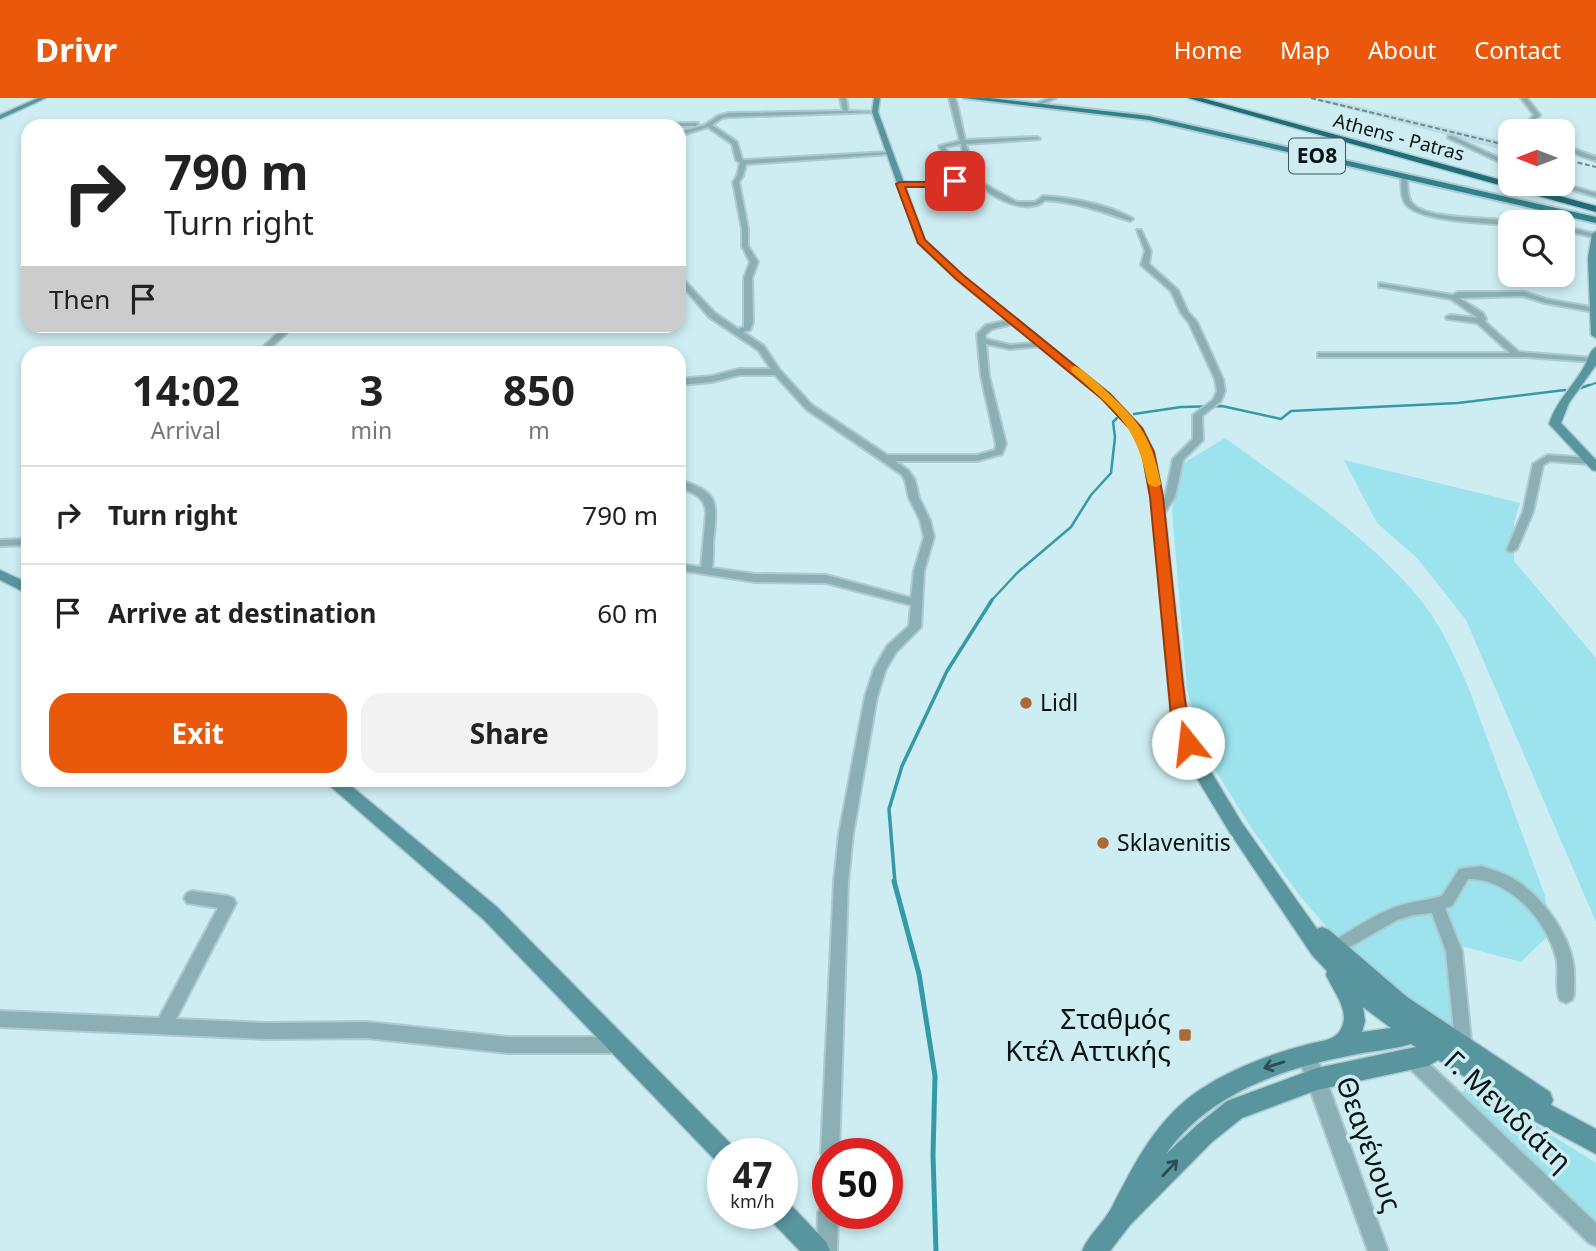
<!DOCTYPE html>
<html lang="en">
<head>
<meta charset="utf-8">
<style>
	:root { --surface:#fff; --page:#f2f2f2; --text:#222; --muted:#767676; --line:#e0e0e0; --accent:#ea580c }
	body { margin:0; font-family:"Noto Sans",sans-serif; background:var(--page); color:var(--text); height:100vh; display:flex; flex-direction:column; font-size:26px; white-space:nowrap }
	* { box-sizing:border-box; margin:0 }
	p { font-size:23px; color:var(--muted) }
	.icon { flex:none; width:38px; height:38px; fill:none; stroke:currentColor; stroke-width:2; stroke-linecap:round; stroke-linejoin:round }
	.map { position:relative; flex:1; overflow:hidden }
	.side { position:absolute; left:21px; top:248px; width:665px; height:441px; display:flex; flex-direction:column; background:var(--surface); border-radius:21px; box-shadow:0 4px 10px #0003 }
	.side>* { flex:none }
	.guide { position:absolute; left:21px; top:21px; width:665px; height:214px; border-radius:21px; box-shadow:0 4px 10px #0003; background:#fff; color:var(--text); overflow:hidden }
	.needle { width:46px; rotate:270deg }
	.controls { position:absolute; left:1498px; top:21px; display:grid; gap:14px }
	.controls a { display:grid; place-items:center; width:77px; height:77px; border-radius:14px; background:var(--surface); box-shadow:0 4px 10px #0003; font-size:35px }
	.speed { position:absolute; left:707px; top:1040px; display:flex; gap:14px; font-size:35px; font-weight:700; text-align:center }
	.speed>* { display:grid; place-content:center; width:91px; height:91px; border-radius:50%; background:var(--surface); box-shadow:0 4px 10px #0003; line-height:1 }
	.speed small { font-size:18px; font-weight:400 }
	.speed .limit { border:10px solid #d22; background:#fff; color:#111 }
	.pin { position:absolute; display:grid; place-items:center; width:60px; height:60px; color:#fff; margin:-30px; border-radius:14px; box-shadow:0 4px 10px #0006 }
	.me { position:absolute; width:77px; margin:-38px; rotate:344deg; stroke-linejoin:round; filter:drop-shadow(0 0 5px #0008) }
	.turn { display:flex; align-items:center; gap:24px; height:147px; padding:0 28px; font-size:32px }
	.turn .icon { width:91px; height:91px; stroke-width:2.5 }
	.turn b { display:block; font-size:49px; line-height:60px }
	.then { display:flex; align-items:center; height:66px; padding:0 28px; background:#0003; gap:14px; font-size:26px }
	.eta { display:flex; justify-content:space-evenly; align-items:center; height:119px; text-align:center }
	.eta b { font-size:42px; font-weight:700; line-height:49px }
	.cta { display:flex; gap:14px; margin-top:auto; padding:14px 28px }
	.cta a { flex:1; height:80px; border-radius:21px; background:var(--accent); color:#fff; font-size:28px; font-weight:700; line-height:80px; text-align:center }
	.cta a+a { background:var(--page); color:var(--text) }
	ul { padding:0; list-style:none }
	li { display:flex; align-items:center; gap:21px; height:98px; padding:0 28px; border-top:2px solid var(--line) }
	li div { flex:1 }
	li b { display:block; font-size:26px }
	li em { font-style:normal }
	header { display:flex; align-items:center; gap:42px; box-sizing:border-box; height:98px; padding:0 35px; background:var(--accent); color:#fff }
	header strong { font-size:33px }
	nav { display:flex; gap:38px; margin-inline-start:auto; font-size:24px }
	.map>svg:first-child { display:block }
	.built { fill:#b7dfe5 }
	.green { fill:#9ce3ee }
	.lines { fill:none; stroke-linecap:round; stroke-linejoin:round }
	.stream-far3 { stroke:#359aa8; stroke-width:2 }
	.stream-far2 { stroke:#359aa8; stroke-width:2.5 }
	.stream-far1 { stroke:#359aa8; stroke-width:3.5 }
	.stream { stroke:#359aa8; stroke-width:5 }
	.street-casing { stroke:#adcacf; stroke-width:4 }
	.secondary-casing { stroke:#adcacf; stroke-width:3 }
	.primary-casing { stroke:#adcacf; stroke-width:4 }
	.highway-casing { stroke:#adcacf; stroke-width:3 }
	.street { fill:#8ab0b6; fill-rule:evenodd }
	.secondary { fill:#59959e; fill-rule:evenodd }
	.primary { fill:#2f818c; fill-rule:evenodd }
	.highway { fill:#1f6d77; fill-rule:evenodd }
	.rail { stroke:#73898d; stroke-width:2; stroke-dasharray:5 2.5; stroke-linecap:butt }
	.oneway { stroke:#2c4e53 }
	.route { fill:#ea580c; stroke:#983908; stroke-width:2 }
	.slow { fill:#f59e0b }
	.poi-dot { fill:#ab6a34; stroke:#cdedf2; stroke-width:2.5 }
	.labels { text-anchor:middle; stroke-width:7; stroke-linejoin:round; paint-order:stroke }
	.far-street-label { font-size:19px; fill:#081315; stroke:#cdedf2 }
	.shield { fill:#cdedf2; stroke:#435457; stroke-width:2 }
	.shield-label { font-size:21px; font-weight:bold; fill:#081315 }
	.poi-label { font-size:23px; fill:#081315; stroke:#cdedf2; text-anchor:start }
	.near-poi-label { font-size:28px; fill:#081315; stroke:#cdedf2; text-anchor:end }
	.near-street-label { font-size:28px; fill:#081315; stroke:#cdedf2 }
</style>
</head>
<body>
<header>
<strong>Drivr</strong>
<nav><a>Home</a><a>Map</a><a>About</a><a>Contact</a></nav>
</header>
<div class="map">
<svg width="1596" height="1153" viewBox="0 0 1596 1153">
	<rect width="100%" height="100%" fill="#cdedf2"/>
	<path class="built" d="M1307 0 1336 3 1510 45V54Z"/>
	<path class="green" d="M1225 340C1294 391 1369 437 1423 505 1443 530 1456 562 1469 591L1545 798 1550 836 1521 864 1461 848V934L1389 886 1338 842 1300 798 1252 731 1204 654 1187 591 1172 413 1182 366Z
		M1344 362 1520 405 1514 424V463L1596 560V824L1466 522 1418 461 1377 425Z
		M1469 985 1596 1065V1124L1462 995Z"/>
	<g class="lines">
		<path class="stream-far3" d="M1584 289 1596 285"/>
		<path class="stream-far2" d="M1581 290 1589 287
			M1134 316 1181 309 1222 308 1281 321 1291 313 1458 305 1565 292
			M990 504 1018 474 1071 429 1091 397 1111 375 1115 339 1113 324 1117 320"/>
		<path class="stream-far1" d="M895 785 889 711 902 668 947 573 992 502"/>
		<path class="stream" d="M894 783 919 876 935 978 933 1057 936 1153"/>
		<defs>
			<path id="street" d="M840 0H846L848 13 878 14 729 19 722 20 712 27 737 44 742 61 744 62 889 54 892 56 746 66 743 78 739 84 748 131V148L758 164 752 180 753 225 750 232 743 234 764 248 780 272 812 307 887 357H977L995 352 996 346 981 278 977 236 986 227 1014 221H1017V225L992 231 985 237 986 241 1010 247 1043 244 1047 246 1043 248 1010 251 986 246 989 278 1006 346 1002 356 977 363H895L908 372 915 382 919 400 930 422 934 439 924 473 921 529 896 554 886 571 877 599 853 736 848 784 839 1055H828V1063L824 1061 821 1055 834 784 839 736 865 599 874 571 887 548 909 528 911 507 826 485 755 484 679 472V466L701 469 706 416C706 399 693 395 679 389V382C715 393 718 400 714 436 712 447 714 459 712 470L755 476 826 477 911 500 914 473 924 439 920 422 909 400 905 382 901 376 806 311 775 277H739L712 284 679 287V281L712 278 739 271H771L758 252 709 219 679 184V177L715 215 738 231 744 229V180L750 164 742 148V131L733 84 737 78 740 65 736 62 732 46 708 29 679 38V34L705 27 718 18 729 15 843 13Z
				M949 0H955L957 6 965 42 1037 39 1040 41 966 46 975 74 984 86 1017 104H1035L1043 98C1072 100 1108 106 1133 121L1130 123C1101 113 1075 104 1045 102 1026 121 978 94 969 73 965 65 963 55 961 46L945 49 959 82 940 89 898 87 900 84 939 85 954 80 939 48 960 43Z
				M1049 0H1056L1038 8 1033 7Z
				M1521 0H1527L1540 17 1532 25 1553 33H1546L1526 26 1534 17Z
				M698 25 696 28H592L595 26Z
				M1448 38H1452L1510 65V69L1448 40Z
				M1563 38 1574 51 1596 59V63C1582 58 1564 55 1563 38Z
				M1404 76 1407 78C1408 86 1406 98 1412 105 1427 123 1490 118 1513 124H1510V127C1488 125 1417 124 1405 105 1400 98 1402 86 1401 78Z
				M1554 86H1563L1596 95V99Z
				M1563 128 1596 136V140L1563 132Z
				M1137 132H1141L1151 153 1149 166 1178 192 1188 214 1197 224 1223 281 1225 293 1221 303 1202 318 1203 342 1183 362 1175 399 1163 417 1159 418 1154 415 1165 399 1173 361 1193 341V317L1213 302 1217 293 1215 281 1189 225 1181 215 1171 193 1141 167 1145 153Z
				M1379 185 1453 197 1458 194H1524L1546 201 1596 210V214H1594L1545 205 1523 198 1459 200 1483 215 1486 221 1484 223 1519 254 1594 260H1596V264L1525 259H1318V255H1510L1477 225 1447 221 1446 219 1450 217 1478 220 1451 201 1382 189H1379Z
				M286 228H294L264 256H255Z
				M1548 357 1589 360 1594 363 1589 366 1550 363 1543 367 1533 414 1517 451 1512 454 1508 453 1507 451 1523 414 1533 366Z
				M28 441V447L0 448V442Z
				M1481 768C1494 772 1505 775 1517 783 1542 799 1567 833 1573 864 1575 875 1574 886 1574 897L1572 902 1566 905 1560 902C1554 889 1560 873 1556 859 1546 822 1509 780 1468 781L1452 808 1445 810 1462 853 1472 952 1470 958 1464 960 1458 958 1456 952 1446 853 1432 815 1413 817 1397 822 1334 858 1328 856 1326 851 1328 846C1348 835 1367 821 1388 812 1405 804 1424 803 1442 798L1459 771Z
				M192 793 228 798 233 800 236 805 176 921 266 925 367 924 508 939H619L625 941 627 947 625 953 619 955H508L367 940 266 941 0 929V913L159 920 218 810 187 805 184 800 187 795Z
				M1307 950 1313 952 1326 981 1388 1153H1368L1298 958 1301 952Z
				M1411 952 1417 954 1596 1125V1148L1589 1145 1405 966 1402 960 1405 954Z
				M828 1106V1115H838L837 1153H817L818 1115 821 1108Z"/>
			<path id="secondary" d="M38 0H46L0 21V17Z
				M874 0H880L878 14 925 142 962 177 1110 296 1142 330 1154 354 1163 399 1187 617 1204 662 1242 725 1317 831 1322 829 1329 832 1407 899 1550 994 1553 1002 1551 1007 1596 1031V1056L1538 1025 1438 962 1428 968 1317 992 1242 1020 1212 1044 1130 1127 1110 1153H1082C1089 1136 1104 1125 1112 1109 1135 1064 1157 1020 1201 991 1233 970 1271 956 1309 946 1320 943 1335 943 1341 931 1351 913 1333 893 1326 877L1327 873 1312 857 1230 735 1190 669 1171 617 1151 399 1142 354 1131 331 1102 300 956 181 918 145 872 14ZM1363 909 1391 930 1362 934 1365 923ZM1411 946 1416 949 1317 970 1227 1003 1196 1028 1166 1056C1207 997 1280 971 1348 958 1369 953 1391 952 1411 946Z
				M1596 133V240L1591 237 1588 160 1592 136Z
				M1596 249V267L1569 305 1561 325 1596 362V373L1592 372 1549 326C1556 303 1574 288 1585 267 1589 260 1589 253 1596 249Z
				M0 472 28 485V496L0 482Z
				M323 682H344L497 809 732 1047 736 1055H723V1066L716 1063 483 821Z
				M782 1103 790 1106 826 1144 830 1153H800L772 1124 769 1115H782Z"/>
			<path id="primary" d="M964 0H990L1149 18 1596 119V125L1149 22Z"/>
			<path id="highway" d="M1188 0H1202L1596 108V114Z"/>
		</defs>
		<use href="#street" class="street-casing"/>
		<use href="#secondary" class="secondary-casing"/>
		<use href="#primary" class="primary-casing"/>
		<use href="#highway" class="highway-casing"/>
		<use href="#street" class="street"/>
		<use href="#secondary" class="secondary"/>
		<use href="#primary" class="primary"/>
		<use href="#highway" class="highway"/>
		<path class="rail" d="M1311 0 1510 48
			M1563 61 1596 69"/>
	</g>
	<defs><path id="oneway-shaft" d="M-6 0H5M1.5-3L5.5 0L1.5 3" fill="none" stroke-width="1.6" stroke-linecap="round" stroke-linejoin="round" transform="scale(1.75)"/></defs>
	<g class="oneway">
		<use href="#oneway-shaft" transform="translate(1274 967) rotate(163)"/>
		<use href="#oneway-shaft" transform="translate(1170 1070) rotate(-47)"/>
	</g>
	<path class="route" d="M955 80 958 84 940 89H905L925 142 963 177 1110 296 1142 330 1154 354 1163 399 1183 587 1187 617 1197 645 1194 650H1182L1171 617 1150 399 1142 354 1131 332 1102 301 956 181 918 145 896 86 900 84H940Z"/>
	<path class="slow" d="M1075 268C1084 272 1093 281 1101 288 1138 322 1151 336 1161 386L1159 388 1155 389 1148 386C1136 324 1115 313 1071 273V269Z"/>
	<g class="poi-dot">
		<circle cx="1026" cy="605" r="7"/>
		<circle cx="1103" cy="745" r="7"/>
		<rect x="1178" y="930" width="14" height="14" rx="3.5"/>
	</g>
	<g class="labels">
		<g class="far-street-label">
			<text transform="translate(1399 39) rotate(15)" y="7">Athens - Patras</text>
		</g>
		<rect class="shield" x="1289" y="40.5" width="56" height="35" rx="5"/>
		<g class="shield-label">
			<text x="1317" y="65">ΕΟ8</text>
		</g>
		<g class="poi-label">
			<text x="1040" y="613">Lidl</text>
			<text x="1117" y="753">Sklavenitis</text>
		</g>
		<g class="near-poi-label">
			<text x="1171" y="931">Σταθμός<tspan x="1171" dy="32">Κτέλ Αττικής</tspan></text>
		</g>
		<g class="near-street-label">
			<text transform="translate(1508 1013) rotate(43)" y="10">Γ. Μενιδιάτη</text>
			<text transform="translate(1369 1046) rotate(70)" y="10">Θεαγένους</text>
		</g>
	</g>
</svg>
<div class="controls">
<a><svg class="needle" viewBox="-14 -14 28 28"><path d="M0-13l5 13h-10z" fill="#e53935"/><path d="M0 13l5-13h-10z" fill="#767676"/></svg></a>
<a><svg class="icon" aria-label="search" viewBox="0 0 24 24"><circle cx="10" cy="10" r="6"/><path d="M15 15l6 6"/></svg></a>
</div>
<div class="speed"><div>47<small>km/h</small></div><div class="limit">50</div></div>
<div class="pin" style="left:955px;top:83px;background:#d93025"><svg class="icon" aria-label="arrive" viewBox="0 0 24 24"><path d="M6 21V4h12l-3 4 3 4H6"/></svg></div>
<svg class="me" style="left:1188px;top:645px" viewBox="-20 -20 40 40"><circle r="19" fill="#fff"/><path d="M0-13L10 11 0 6-10 11z" fill="#ea580c"/></svg>
<div class="guide">
<div class="turn"><svg class="icon" aria-label="right" viewBox="0 0 24 24"><path d="M7 20v-9h11M14 6l5 5-5 5"/></svg><div><b>790 m</b>Turn right</div></div>
<div class="then">Then<svg class="icon" aria-label="arrive" viewBox="0 0 24 24"><path d="M6 21V4h12l-3 4 3 4H6"/></svg></div>
</div>
<section class="side">
<div class="eta">
<div><b>14:02</b><p>Arrival</p></div>
<div><b>3</b><p>min</p></div>
<div><b>850</b><p>m</p></div>
</div>
<ul>
<li><svg class="icon" aria-label="right" viewBox="0 0 24 24"><path d="M7 20v-9h11M14 6l5 5-5 5"/></svg><div><b>Turn right</b></div><em>790 m</em></li>
<li><svg class="icon" aria-label="arrive" viewBox="0 0 24 24"><path d="M6 21V4h12l-3 4 3 4H6"/></svg><div><b>Arrive at destination</b></div><em>60 m</em></li>
</ul>
<div class="cta"><a>Exit</a><a>Share</a></div>
</section>
</div>
</body>
</html>
